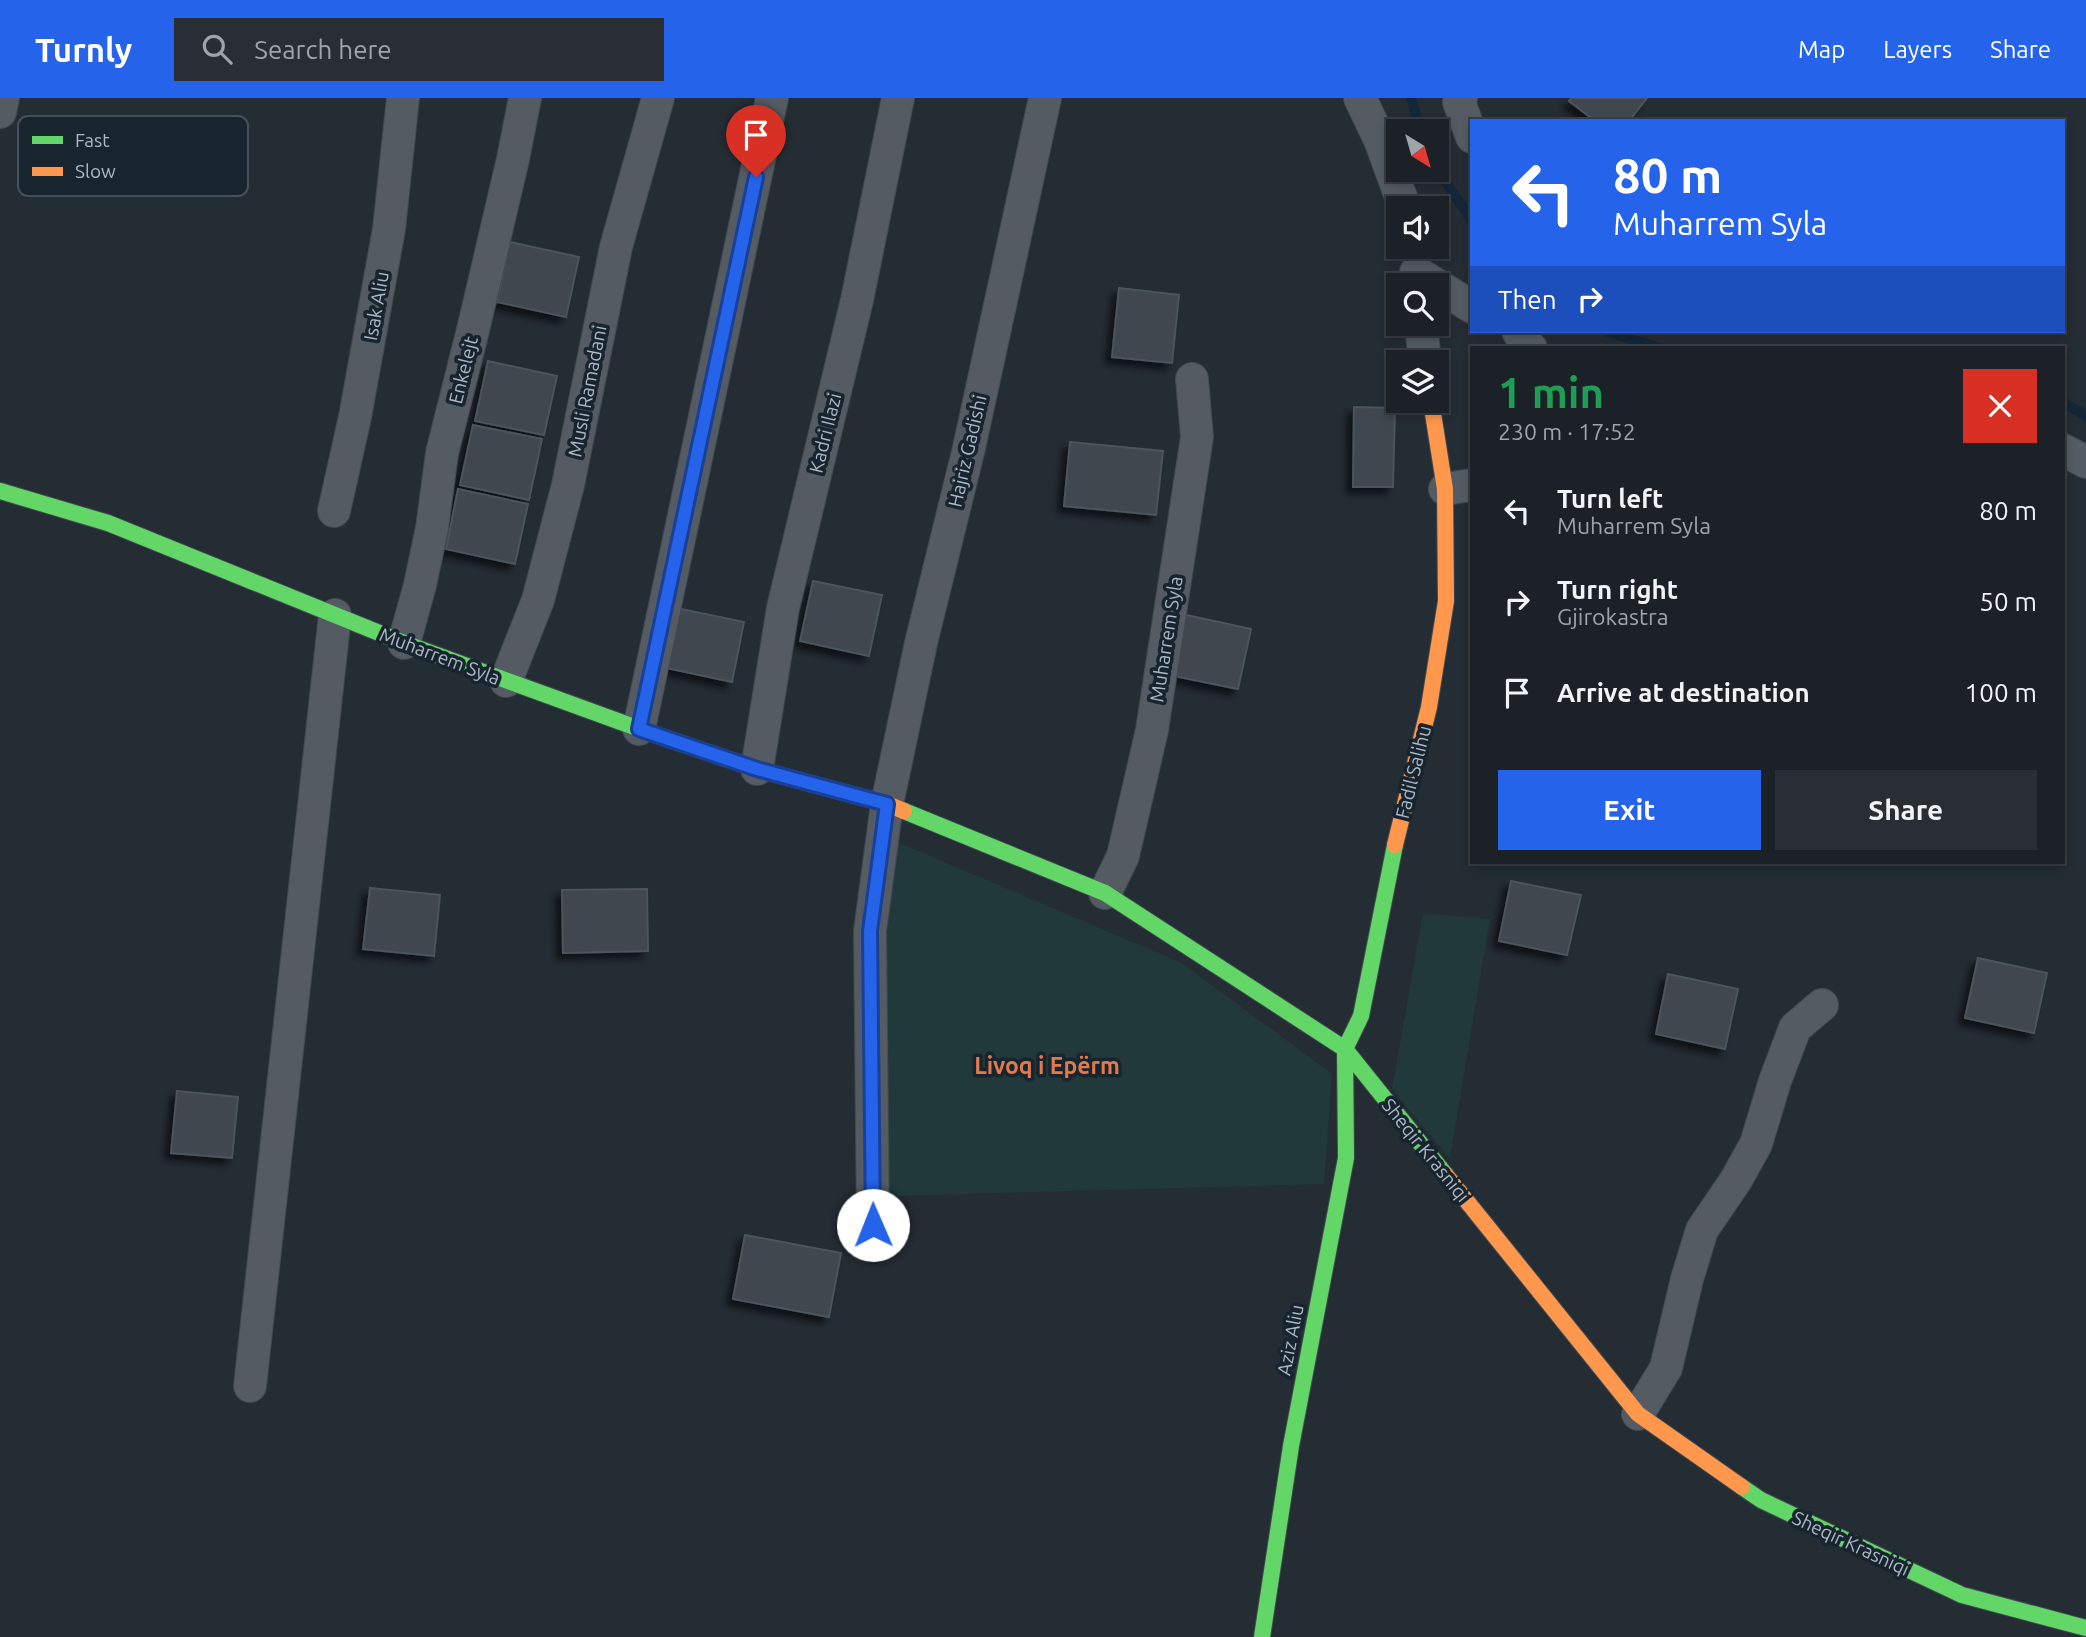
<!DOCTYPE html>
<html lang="en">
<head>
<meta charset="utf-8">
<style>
	:root { --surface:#1b2127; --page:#282e33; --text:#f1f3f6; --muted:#a0a3a7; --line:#393e44; --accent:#2563eb }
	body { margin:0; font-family:Ubuntu,sans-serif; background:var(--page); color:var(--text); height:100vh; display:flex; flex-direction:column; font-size:26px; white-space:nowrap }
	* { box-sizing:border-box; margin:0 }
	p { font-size:23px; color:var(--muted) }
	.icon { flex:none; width:38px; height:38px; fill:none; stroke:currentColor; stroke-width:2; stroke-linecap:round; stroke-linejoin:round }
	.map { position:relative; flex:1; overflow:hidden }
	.details { position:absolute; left:1470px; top:248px; width:595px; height:518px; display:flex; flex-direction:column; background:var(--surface); border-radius:0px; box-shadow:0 4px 10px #0003,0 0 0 2px var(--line) }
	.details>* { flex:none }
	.hud { position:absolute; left:1470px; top:21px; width:595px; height:214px; border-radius:0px; box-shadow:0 4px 10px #0003,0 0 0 2px var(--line); background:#2563eb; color:#fff; overflow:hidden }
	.needle { width:46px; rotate:143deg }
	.tools { position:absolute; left:1386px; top:21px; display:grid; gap:14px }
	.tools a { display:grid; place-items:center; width:63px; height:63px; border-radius:0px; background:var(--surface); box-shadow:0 4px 10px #0003,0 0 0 2px var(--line); font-size:35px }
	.pin { position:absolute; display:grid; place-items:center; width:60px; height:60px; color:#fff; margin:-72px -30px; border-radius:50% 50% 50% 0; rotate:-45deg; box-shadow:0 0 7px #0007 }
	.pin .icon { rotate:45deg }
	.me { position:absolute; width:77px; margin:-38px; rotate:359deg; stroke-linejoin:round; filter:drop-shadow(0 0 5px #0008) }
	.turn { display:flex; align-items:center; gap:24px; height:147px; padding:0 28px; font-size:32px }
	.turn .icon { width:91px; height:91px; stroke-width:2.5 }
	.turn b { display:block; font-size:49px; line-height:60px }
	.then { display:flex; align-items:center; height:66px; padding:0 28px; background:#0003; gap:14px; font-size:26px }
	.round { display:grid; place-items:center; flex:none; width:74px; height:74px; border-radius:0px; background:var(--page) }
	.head { display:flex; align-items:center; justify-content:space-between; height:119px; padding:0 28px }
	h1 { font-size:42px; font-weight:700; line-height:52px; color:#1e9e55 }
	.button { display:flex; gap:14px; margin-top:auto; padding:14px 28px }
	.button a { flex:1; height:80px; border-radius:0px; background:var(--accent); color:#fff; font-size:28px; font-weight:700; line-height:80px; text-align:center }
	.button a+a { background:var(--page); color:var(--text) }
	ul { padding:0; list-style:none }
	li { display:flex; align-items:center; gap:21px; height:91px; padding:0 28px }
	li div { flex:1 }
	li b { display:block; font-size:26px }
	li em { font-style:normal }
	header { display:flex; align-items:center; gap:42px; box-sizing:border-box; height:98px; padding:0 35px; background:var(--accent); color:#fff }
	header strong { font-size:33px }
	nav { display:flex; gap:38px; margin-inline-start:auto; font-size:24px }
	.search { width:490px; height:63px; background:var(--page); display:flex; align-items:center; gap:18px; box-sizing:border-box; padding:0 24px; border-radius:0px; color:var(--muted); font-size:26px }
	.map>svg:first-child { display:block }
	.green { fill:#21393a }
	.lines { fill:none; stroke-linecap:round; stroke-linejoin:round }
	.stream { stroke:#132738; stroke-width:10 }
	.building { fill:#3f474f; stroke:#4b545c; stroke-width:2; filter:url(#shadow) }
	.street-casing { stroke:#414950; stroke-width:34 }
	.fast-casing { stroke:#414950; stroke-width:18 }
	.slow-casing { stroke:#414950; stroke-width:18 }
	.street { stroke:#545b62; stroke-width:32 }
	.fast { stroke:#63d668; stroke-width:16 }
	.slow { stroke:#ff974d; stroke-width:16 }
	.route-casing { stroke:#184099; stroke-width:18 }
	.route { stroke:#2563eb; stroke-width:12 }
	.labels { text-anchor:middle; stroke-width:7; stroke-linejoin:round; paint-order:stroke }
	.street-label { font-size:19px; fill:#acbac7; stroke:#18242e }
	.quarter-label { font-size:23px; font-weight:bold; fill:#de7c50; stroke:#18242e }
	.key { fill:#18242e; stroke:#44515c; stroke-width:2 }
	.key-label { font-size:19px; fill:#acbac7 }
</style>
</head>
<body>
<header>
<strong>Turnly</strong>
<div class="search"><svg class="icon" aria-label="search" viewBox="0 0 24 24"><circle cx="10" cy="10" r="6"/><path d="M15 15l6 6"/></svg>Search here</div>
<nav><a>Map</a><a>Layers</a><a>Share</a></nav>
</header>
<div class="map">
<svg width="2086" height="1539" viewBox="0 0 2086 1539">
	<defs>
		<filter id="shadow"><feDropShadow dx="-6" dy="6" stdDeviation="3.5" flood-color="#0009"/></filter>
	</defs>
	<rect width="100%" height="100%" fill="#242c34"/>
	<path class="green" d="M890 741 1182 865 1332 976 1324 1086 889 1098 881 878Z
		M1423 815 1490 821 1450 1061 1392 991Z"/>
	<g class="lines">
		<path class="stream" d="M1411 0 1420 33
			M1437 71 1472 123
			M1605 233 1660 250
			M2063 304 2086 318"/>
	</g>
	<path class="building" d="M1571 0H1647L1629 23H1595L1569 3Z
		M510 144 579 159 566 219 497 204Z
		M1119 190 1179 197 1172 265 1112 259Z
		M488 263 557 278 544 337 475 323Z
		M1354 309 1395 310 1393 389H1353Z
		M473 327 542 341 529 402 460 387Z
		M1070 344 1163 353 1156 417 1064 408Z
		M458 391 528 406 515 466 446 451Z
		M813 483 882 497 869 558 800 543Z
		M676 510 744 524 732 584 662 569Z
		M1182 516 1251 531 1238 591 1169 577Z
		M1511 783 1581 797 1567 857 1499 843Z
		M370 790 440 797 434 858 363 851Z
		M647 791 648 853 563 855 562 792Z
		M1978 860 2047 875 2034 935 1965 920Z
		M1668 876 1738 891 1725 951 1656 936Z
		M177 993 238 999 232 1060 171 1055Z
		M745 1137 841 1155 829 1219 733 1201Z"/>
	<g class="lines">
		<defs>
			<path id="street" d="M1360 0 1380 42 1405 110
				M1461 0 1459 4 1472 39
				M0 14 3 0
				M1416 174 1472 209
				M1421 226 1425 264
				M1518 233 1526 247 1531 250
				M2063 352 2086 364
				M1445 391 1472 387
				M334 413 355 319 389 131 403 0
				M404 545 420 487 432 430 442 355 473 232 513 61 525 0
				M506 583 538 502 568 387 616 149 658 0
				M639 631 772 0
				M757 671 783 510 857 202 898 0
				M1105 795 1123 758 1152 632 1197 339 1192 281
				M873 1127 870 833 887 706 921 545 969 350 1045 0
				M250 1288 335 517
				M1638 1316 1666 1270 1687 1181 1702 1132 1736 1082 1756 1046 1775 983 1795 930 1822 907"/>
			<path id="fast" d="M0 393 108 425 404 545 659 638
				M904 713 1105 795 1345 951 1445 1076
				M1742 1389 1761 1402 1962 1497 2086 1530
				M1262 1539 1291 1348 1346 1060 1345 951 1361 918 1395 747"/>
			<path id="slow" d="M659 638 757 671 887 706 904 713
				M1395 747 1429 609 1446 503 1445 391 1431 303
				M1445 1076 1638 1316 1742 1389"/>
		</defs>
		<use href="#street" class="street-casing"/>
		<use href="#fast" class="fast-casing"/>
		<use href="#slow" class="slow-casing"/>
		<use href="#street" class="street"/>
		<use href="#fast" class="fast"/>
		<use href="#slow" class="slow"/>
	</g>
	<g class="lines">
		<defs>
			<path id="route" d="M756 79 639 631 757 671 887 706 870 833 873 1127"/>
		</defs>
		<use href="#route" class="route-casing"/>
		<use href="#route" class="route"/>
	</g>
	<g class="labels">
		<g class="street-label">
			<text transform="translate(376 208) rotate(-80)" y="7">Isak Aliu</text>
			<text transform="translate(463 272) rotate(-76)" y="7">Enkelejt</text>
			<text transform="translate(587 293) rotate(-79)" y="7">Musli Ramadani</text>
			<text transform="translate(825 335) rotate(-76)" y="7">Kadri Ilazi</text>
			<text transform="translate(967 353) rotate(-77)" y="7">Hajriz Gadishi</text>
			<text transform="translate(1166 541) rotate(-81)" y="7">Muharrem Syla</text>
			<text transform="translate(440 558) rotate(21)" y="7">Muharrem Syla</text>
			<text transform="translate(1413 674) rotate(-76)" y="7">Fadil Salihu</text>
			<text transform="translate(1426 1052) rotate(51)" y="7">Sheqir Krasniqi</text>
			<text transform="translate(1290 1242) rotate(-79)" y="7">Aziz Aliu</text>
			<text transform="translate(1851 1445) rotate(25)" y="7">Sheqir Krasniqi</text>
		</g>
		<g class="quarter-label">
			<text x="1047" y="976">Livoq i Epërm</text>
		</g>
	</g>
	<rect x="18" y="18" width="230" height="80" rx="10" class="key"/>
	<rect x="32" y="38" width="31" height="8" fill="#63d668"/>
	<rect x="32" y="69" width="31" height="9" fill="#ff974d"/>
	<g class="key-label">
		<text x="75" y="49">Fast</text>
		<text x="75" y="80">Slow</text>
	</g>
</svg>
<div class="tools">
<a><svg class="needle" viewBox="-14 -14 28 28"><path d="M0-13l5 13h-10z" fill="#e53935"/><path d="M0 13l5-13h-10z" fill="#a0a3a7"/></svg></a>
<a><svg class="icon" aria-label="sound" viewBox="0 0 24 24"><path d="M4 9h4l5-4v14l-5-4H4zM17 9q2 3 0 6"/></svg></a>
<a><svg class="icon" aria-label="search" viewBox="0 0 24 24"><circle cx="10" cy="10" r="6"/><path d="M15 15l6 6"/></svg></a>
<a><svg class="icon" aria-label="layers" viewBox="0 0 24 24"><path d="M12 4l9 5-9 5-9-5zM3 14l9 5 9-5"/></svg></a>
</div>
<div class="pin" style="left:756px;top:79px;background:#d93025"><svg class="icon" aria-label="arrive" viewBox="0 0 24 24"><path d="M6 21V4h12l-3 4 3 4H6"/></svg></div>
<svg class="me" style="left:873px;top:1127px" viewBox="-20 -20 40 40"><circle r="19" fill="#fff"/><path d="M0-13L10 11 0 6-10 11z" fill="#2563eb"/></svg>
<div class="hud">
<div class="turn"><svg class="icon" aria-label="left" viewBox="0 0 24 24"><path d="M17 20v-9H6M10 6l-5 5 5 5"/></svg><div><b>80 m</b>Muharrem Syla</div></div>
<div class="then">Then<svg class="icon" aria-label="right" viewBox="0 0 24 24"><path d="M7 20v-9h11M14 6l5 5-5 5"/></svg></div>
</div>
<section class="details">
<div class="head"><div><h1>1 min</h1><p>230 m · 17:52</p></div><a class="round" style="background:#d93025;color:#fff"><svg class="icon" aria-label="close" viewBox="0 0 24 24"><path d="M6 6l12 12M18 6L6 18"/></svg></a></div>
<ul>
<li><svg class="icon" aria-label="left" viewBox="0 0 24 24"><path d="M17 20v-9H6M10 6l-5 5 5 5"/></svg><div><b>Turn left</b><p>Muharrem Syla</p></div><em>80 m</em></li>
<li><svg class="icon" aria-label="right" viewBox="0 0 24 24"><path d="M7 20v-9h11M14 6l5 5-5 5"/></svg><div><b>Turn right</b><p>Gjirokastra</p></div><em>50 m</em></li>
<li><svg class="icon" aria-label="arrive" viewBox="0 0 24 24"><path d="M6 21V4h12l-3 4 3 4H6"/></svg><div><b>Arrive at destination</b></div><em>100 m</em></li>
</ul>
<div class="button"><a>Exit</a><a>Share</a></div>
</section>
</div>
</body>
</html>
